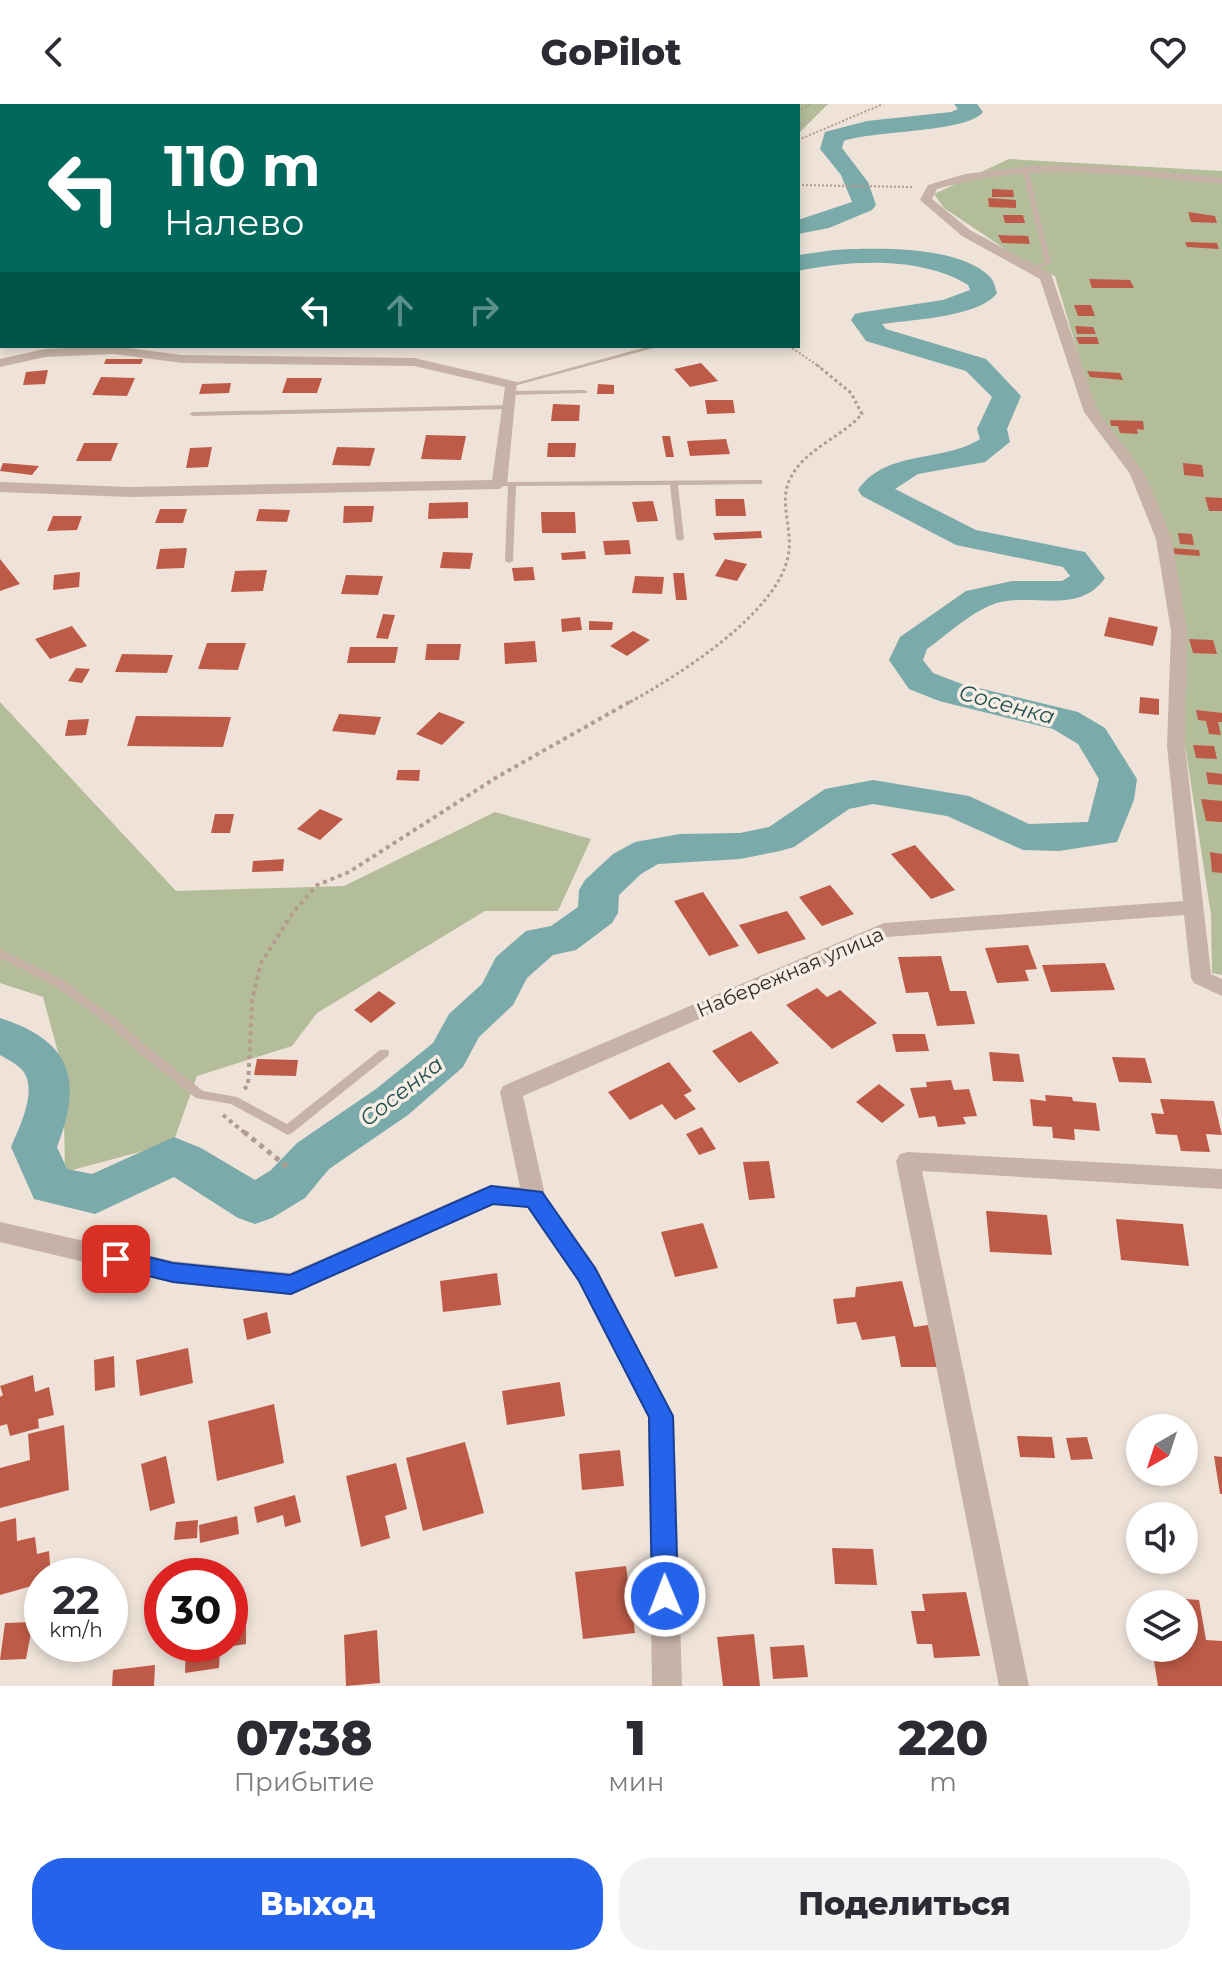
<!DOCTYPE html>
<html lang="ru">
<head>
<meta charset="utf-8">
<style>
	:root { --surface:#fff; --page:#f2f2f3; --text:#2b2b33; --muted:#7c7c81; --accent:#2563eb }
	body { margin:0; font-family:Montserrat,sans-serif; background:var(--page); color:var(--text); height:100vh; display:flex; flex-direction:column; font-size:30px; white-space:nowrap }
	* { box-sizing:border-box; margin:0 }
	p { font-size:26px; color:var(--muted) }
	.icon { flex:none; width:44px; height:44px; fill:none; stroke:currentColor; stroke-width:2; stroke-linecap:round; stroke-linejoin:round }
	.map { position:relative; height:1582px; overflow:hidden }
	.drawer { display:flex; flex-direction:column; background:var(--surface); flex:1 }
	.drawer>* { flex:none }
	.top-card { position:absolute; left:0px; top:0px; width:800px; height:244px; box-shadow:0 4px 12px #0003; background:#00695c; color:#fff; overflow:hidden }
	.needle { width:52px; rotate:219deg }
	.controls { position:absolute; left:1126px; top:1310px; display:grid; gap:16px }
	.controls a { display:grid; place-items:center; width:72px; height:72px; border-radius:50%; background:var(--surface); box-shadow:0 4px 12px #0003; font-size:40px }
	.speed { position:absolute; left:24px; top:1454px; display:flex; gap:16px; font-size:40px; font-weight:700; text-align:center }
	.speed>* { display:grid; place-content:center; width:104px; height:104px; border-radius:50%; background:var(--surface); box-shadow:0 4px 12px #0003; line-height:1 }
	.speed small { font-size:20px; font-weight:400 }
	.speed .limit { border:12px solid #d22; background:#fff; color:#111 }
	.pin { position:absolute; display:grid; place-items:center; width:68px; height:68px; color:#fff; margin:-34px; border-radius:16px; box-shadow:0 4px 12px #0006 }
	.me { position:absolute; width:88px; margin:-44px; rotate:359deg; stroke-linejoin:round; filter:drop-shadow(0 0 6px #0008) }
	.turn { display:flex; align-items:center; gap:28px; height:168px; padding:0 32px; font-size:36px }
	.turn .icon { width:104px; height:104px; stroke-width:2.5 }
	.turn b { display:block; font-size:56px; line-height:68px }
	.lanes { display:flex; align-items:center; height:76px; padding:0 32px; background:#0003; justify-content:center; gap:40px; direction:ltr }
	.lanes .off { opacity:.35 }
	.eta { display:flex; justify-content:space-evenly; align-items:center; height:136px; text-align:center }
	.eta b { font-size:48px; font-weight:800; line-height:56px }
	.button { display:flex; gap:16px; margin-top:auto; padding:16px 32px }
	.button a { flex:1; height:92px; border-radius:32px; background:var(--accent); color:#fff; font-size:32px; font-weight:800; line-height:92px; text-align:center }
	.button a+a { background:var(--page); color:var(--text) }
	header { display:flex; justify-content:space-between; align-items:center; height:104px; padding:0 32px; background:var(--surface); font-size:36px; font-weight:800 }
	.map>svg:first-child { display:block }
	.green { fill:#b4bd9a }
	.lines { fill:none; stroke-linecap:round; stroke-linejoin:round }
	.river { fill:#7aaaa9; fill-rule:evenodd }
	.building { fill:#be5b48 }
	.path-far3 { stroke:#b29c90; stroke-width:2; stroke-dasharray:2 2; stroke-linecap:butt }
	.path-far2 { stroke:#b29c90; stroke-width:3; stroke-dasharray:3 3; stroke-linecap:butt }
	.path-far1 { stroke:#b29c90; stroke-width:4; stroke-dasharray:4 4; stroke-linecap:butt }
	.path { stroke:#b29c90; stroke-width:5; stroke-dasharray:5 5; stroke-linecap:butt }
	.service { fill:#c6b2a6; fill-rule:evenodd }
	.minor { fill:#c6b2a6; fill-rule:evenodd }
	.route { fill:#2563eb; stroke:#184099; stroke-width:2 }
	.labels { text-anchor:middle; stroke-width:7; stroke-linejoin:round; paint-order:stroke }
	.street-label { font-size:20px; fill:#332926; stroke:#f8ede5 }
	.water-label { font-size:22px; font-style:italic; fill:#1f5251; stroke:#f8ede5 }
</style>
</head>
<body>
<header><svg class="icon" aria-label="back" viewBox="0 0 24 24"><path d="M15 5l-7 7 7 7"/></svg>GoPilot<svg class="icon" aria-label="heart" viewBox="0 0 24 24"><path d="M12 20l-8-8c-3-5 5-10 8-4 3-6 11-1 8 4z"/></svg></header>
<div class="map">
<svg width="1222" height="1582" viewBox="0 0 1222 1582">
	<rect width="100%" height="100%" fill="#efe3d9"/>
	<path class="green" d="M556 0H828L798 30V2H552Z
		M1009 55 1222 67V871L1212 869 1211 811 1185 641V529L1155 402 1095 307 1055 172 1029 161 944 104 934 90Z
		M0 598 176 787 344 782 495 708 591 735 558 807H485L317 909 292 942 197 972 173 1039 65 1068 63 967 43 893 0 879Z"/>
	<g class="lines">
		<path class="river" d="M954 0H977L983 8C967 29 874 26 844 37L842 44 868 78 876 101 872 106 829 124 798 130V116L852 98 841 71 820 45 825 28 867 17 951 8 958 5Z
			M834 146C875 144 957 141 989 172 994 176 995 183 997 189 980 213 910 216 882 220L886 225 986 255 1021 292 1007 325 1010 338 985 358 918 370 895 385 976 426 1085 448 1105 474C1077 514 1027 485 989 502 967 511 946 532 927 545L923 556 933 569 962 580 1078 608 1105 624 1137 675 1134 696 1117 738 1059 747 1023 746 947 712 873 700 849 705 794 743 780 747 740 755 658 760 641 770 619 791 618 809 612 819 576 846 553 851 527 874 513 901 479 933 463 963 408 1011 329 1065 305 1094 272 1114 255 1120 238 1114 174 1073 95 1110 34 1095 11 1043C19 1024 39 985 22 966 17 960 7 955 0 951V914C72 937 83 976 57 1043L67 1065 92 1070 174 1033 201 1044 255 1076 271 1066 297 1039 376 985 433 939 449 910 482 880 496 853 526 827 551 822 578 803 579 786 585 776 613 750 635 738 680 730 740 729 769 723 825 685 873 676 969 692 1029 720 1088 718 1099 675 1078 640 1053 625 939 597 909 585 889 556 900 533 966 487 1012 477H1062L1070 472 1063 463 956 441 862 392 858 386C886 345 943 359 980 335L977 325 992 293 966 267 866 237 851 216 855 210 864 208 943 196 970 186 968 181C921 152 851 156 798 167V151Z"/>
	</g>
	<path class="building" d="M992 85 1013 86 1014 93H992Z
		M988 94 1016 96V104L989 103Z
		M1188 108 1215 112 1217 119 1191 118Z
		M1003 111H1023L1025 119H1005Z
		M998 131 1028 132 1030 140 1002 139Z
		M1185 138 1217 139 1219 145 1187 143Z
		M1089 175 1130 176 1134 184H1092Z
		M1074 201H1091L1095 212H1078Z
		M1075 222 1093 223 1096 230H1077Z
		M1076 233H1097L1099 240H1079Z
		M106 255H143L141 260H104Z
		M701 259 718 277 690 283 674 265Z
		M48 266 45 280 23 281 26 268Z
		M1087 267 1120 269 1123 276 1090 273Z
		M101 273 135 274 127 292 92 291Z
		M287 274H322L317 289H282Z
		M231 279 229 289 199 290 202 280Z
		M598 280 614 281V290H597Z
		M705 296H733L735 309 707 310Z
		M553 300 580 301 579 317H551Z
		M1110 316 1143 317 1144 326 1137 325 1138 330 1120 329 1118 322H1111Z
		M426 331 466 332 461 356 421 355Z
		M662 332H670L674 353H666Z
		M726 335 730 350 690 352 687 337Z
		M84 339H118L111 357H76Z
		M548 339H576L575 353H547Z
		M212 343 208 363 186 364 190 344Z
		M337 343 375 344 370 362 332 361Z
		M3 359 39 362 32 371 0 367Z
		M1183 359 1202 361 1204 373 1184 371Z
		M1205 393 1222 394V407H1209Z
		M715 395H744L746 412H716Z
		M653 397 658 417 637 418 632 398Z
		M468 398V414L428 415 429 399Z
		M344 402H374L372 418 343 419Z
		M160 405H187L183 419H155Z
		M259 405 290 406 287 418 256 417Z
		M541 408H575L576 429H542Z
		M53 412H82L77 426 47 427Z
		M761 427 762 434 715 436 713 429Z
		M1178 429 1192 430 1194 441 1180 440Z
		M629 436 631 450 605 451 603 437Z
		M187 444 184 464 156 465 160 445Z
		M1172 444 1199 446 1200 452 1173 450Z
		M585 447 586 455 562 456 561 449Z
		M443 448 473 449 470 465 440 464Z
		M0 455 20 480 0 487Z
		M725 455 747 460 737 477 715 472Z
		M533 463 535 476 514 477 512 464Z
		M267 466 263 487 231 488 235 467Z
		M80 468 79 483 53 486 54 471Z
		M673 469H684L687 496H676Z
		M346 471 383 472 378 491 341 490Z
		M635 472 664 473 662 490 632 489Z
		M383 510 395 511 388 535 376 534Z
		M580 513 582 526 562 528 561 515Z
		M1109 513 1158 523 1153 542 1104 532Z
		M589 517 613 518 612 526H589Z
		M72 522 87 542 50 555 35 535Z
		M633 527 650 536 627 552 610 542Z
		M1189 535 1213 536 1217 550 1193 549Z
		M535 537 537 558 505 560 504 539Z
		M207 539H246L238 566 198 565Z
		M427 540H461L459 556H425Z
		M350 543H398L395 559H347Z
		M122 550 173 551 167 569 115 568Z
		M76 564 90 565 82 579 68 577Z
		M1140 593 1159 595V611L1139 609Z
		M1196 606 1222 609V618H1218L1221 631 1209 630 1206 617 1198 616Z
		M439 608 465 618 442 641 416 630Z
		M339 610 381 613 375 631 332 627Z
		M136 612 231 613 223 643 127 642Z
		M89 615 86 631 65 632 68 616Z
		M1193 641 1214 642 1217 655 1196 654Z
		M398 666H420L419 677 396 676Z
		M1206 668 1222 670V681L1208 680Z
		M1201 695 1222 697V718L1206 717Z
		M320 705 343 715 320 736 297 725Z
		M215 710H234L230 729H211Z
		M915 741 955 786 931 795 891 750Z
		M1210 748 1222 750V769L1212 768Z
		M284 755 283 767 252 768 253 757Z
		M830 781 854 810 822 822 799 793Z
		M703 788 739 842 709 852 674 797Z
		M787 807 806 835 758 850 739 821Z
		M1028 841 1037 865 1025 866 1029 877 997 879 985 844Z
		M941 852 950 887H966L975 920 937 922 928 888 906 889 898 853Z
		M1105 859 1115 886 1051 888 1042 861Z
		M817 884 827 893 840 886 877 919 832 945 786 901Z
		M379 887 396 899 371 919 354 906Z
		M751 927 779 959 739 979 712 947Z
		M892 930H925L929 947 896 948Z
		M989 948 1019 950 1024 978 993 977Z
		M1112 953 1145 954 1152 979 1119 978Z
		M257 955 298 956 296 972 254 971Z
		M669 958 692 987 684 991 696 1005 675 1016 662 1000 630 1016 608 988Z
		M951 976 954 986 969 985 977 1012 963 1013 966 1020 938 1023 935 1012 919 1014 910 984 927 983 926 978Z
		M879 980 905 1001 882 1019 856 998Z
		M1045 991 1072 993 1073 997 1096 999 1100 1027 1074 1025 1075 1036 1053 1034 1052 1023 1033 1022 1030 995 1046 997Z
		M1160 995 1214 997 1222 1031 1206 1030 1210 1048 1181 1047 1177 1031 1156 1030 1151 1009 1164 1010Z
		M702 1023 716 1045 699 1051 686 1030Z
		M769 1057 775 1094 749 1096 743 1058Z
		M986 1107 1047 1111 1052 1151 990 1148Z
		M1116 1115 1183 1120 1189 1162 1121 1156Z
		M703 1119 718 1164 675 1173 661 1128Z
		M497 1169 501 1201 443 1208 440 1177Z
		M902 1177 914 1223 928 1221 937 1263H901L895 1232 862 1236 856 1218 837 1220 833 1195 855 1193 856 1183Z
		M267 1208 271 1229 247 1236 243 1215Z
		M188 1244 193 1279 140 1292 136 1256Z
		M114 1252 115 1283 95 1287 94 1256Z
		M33 1271 35 1288 49 1283 54 1311 38 1315 39 1324 10 1332 7 1320 0 1322V1293L3 1291 0 1282Z
		M560 1278 565 1312 507 1321 502 1287Z
		M274 1300 284 1359 217 1377 208 1317Z
		M64 1321 69 1386 0 1404V1364L30 1356 28 1330Z
		M1017 1332 1052 1333 1055 1354 1020 1353Z
		M1087 1333 1093 1355 1071 1356 1066 1334Z
		M465 1338 484 1409 423 1427 406 1354Z
		M620 1346 624 1382 582 1386 579 1350Z
		M166 1352 175 1399 150 1407 141 1360Z
		M1214 1352 1222 1353V1390H1220Z
		M396 1359 407 1405 385 1412 390 1434 361 1443 346 1372Z
		M295 1391 301 1418 285 1423 283 1411 257 1419 254 1403Z
		M237 1412 239 1430 200 1439 199 1421Z
		M16 1414 17 1437 35 1433 37 1450 49 1447 51 1472H42V1479L0 1491V1418Z
		M198 1416 197 1434 174 1436 176 1418Z
		M832 1444 873 1445 877 1481 835 1480Z
		M626 1462 635 1529 583 1535 575 1468Z
		M966 1488 980 1552 934 1554 932 1540H917L911 1507H925L922 1490Z
		M1144 1492 1199 1496 1206 1536 1222 1537V1582H1158L1152 1544H1184V1500H1145Z
		M246 1509V1540L220 1544 219 1564 185 1569 186 1540H230V1511Z
		M33 1518 26 1555 0 1556 5 1519Z
		M377 1526 380 1579 346 1582 344 1531Z
		M754 1530 760 1582H723L717 1533Z
		M804 1541 808 1573 773 1575 770 1543Z
		M155 1561 154 1582H112L113 1566Z"/>
	<g class="lines">
		<path class="path-far3" d="M32 0 36 2
			M649 2 653 0
			M734 2 738 0
			M798 7 810 0
			M798 36 883 0
			M798 81 913 83
			M789 242 820 263"/>
		<path class="path-far2" d="M630 598C679 571 776 510 788 453 794 428 778 398 790 375 804 345 841 334 862 310L851 289 817 261"/>
		<path class="path-far1" d="M244 985 248 982 252 896 261 859 292 810 317 781 349 768 497 673 633 596
			M223 1011 246 1030"/>
		<path class="path" d="M244 1028 290 1065"/>
		<path class="service" d="M475 0H482L480 2H473Z
			M619 0H626L624 2H617Z
			M1025 63 1028 65 1051 159 1032 168 1030 167V165L1045 158 1022 65Z
			M2 189V193L0 194V190Z
			M650 242H661L514 282 508 281Z
			M584 286 588 288 586 289 511 291 507 289 511 287Z
			M509 301 513 303 512 305 193 312 189 310 193 308Z
			M759 376H762V380L678 381 684 435 680 437 676 435 670 381 516 382 513 457 509 459 505 457 508 382H496V378Z
			M0 845 63 876 118 916 147 943 203 987 237 993 287 1020 380 946H388L389 949 388 952 292 1029 288 1031 231 1000 196 994 139 949 110 922 55 882 0 854Z"/>
		<path class="minor" d="M1037 61 1114 63 1222 74V80C1127 71 1030 57 937 85L932 95 970 126 1051 170 1098 308 1145 370 1172 435 1187 527 1185 642 1211 870 1222 875V892L1194 879 1191 874 1184 811 887 833 523 992 545 1091 596 1163 674 1312 682 1582H652L648 1313 578 1177 527 1103 493 1101 291 1191 173 1179 0 1138V1118L173 1157 290 1169 483 1084 491 1081 520 1083 500 988 503 982 884 819 1183 797 1167 642 1171 527 1156 435 1130 370 1084 308 1040 175 962 132 920 96 928 81 965 70Z
			M111 242 182 251 414 254 517 278 507 380 499 385 130 393 0 388V378L130 383 492 376 505 283 414 262 182 259 113 250 45 253 0 263V255L45 245Z
			M908 1048 1222 1065V1085L922 1067 1029 1582H999L896 1057 900 1050Z"/>
	</g>
	<path class="route" d="M491 1082 542 1088 595 1164 673 1312 678 1492 674 1501 665 1505 656 1501 652 1492 649 1313 579 1177 528 1103 493 1100 291 1190 173 1178 116 1164 108 1161 105 1155 108 1148 116 1145 173 1159 290 1171Z"/>
	<g class="labels">
		<g class="street-label">
			<text transform="translate(790 868) rotate(-23)" y="7">Набережная улица</text>
		</g>
		<g class="water-label">
			<text transform="translate(1007 600) rotate(15)" y="8">Сосенка</text>
			<text transform="translate(401 987) rotate(-38)" y="8">Сосенка</text>
		</g>
	</g>
</svg>
<div class="controls">
<a><svg class="needle" viewBox="-14 -14 28 28"><path d="M0-13l5 13h-10z" fill="#e53935"/><path d="M0 13l5-13h-10z" fill="#7c7c81"/></svg></a>
<a><svg class="icon" aria-label="sound" viewBox="0 0 24 24"><path d="M4 9h4l5-4v14l-5-4H4zM17 9q2 3 0 6"/></svg></a>
<a><svg class="icon" aria-label="layers" viewBox="0 0 24 24"><path d="M12 4l9 5-9 5-9-5zM3 14l9 5 9-5"/></svg></a>
</div>
<div class="speed"><div>22<small>km/h</small></div><div class="limit">30</div></div>
<div class="pin" style="left:116px;top:1155px;background:#d93025"><svg class="icon" aria-label="arrive" viewBox="0 0 24 24"><path d="M6 21V4h12l-3 4 3 4H6"/></svg></div>
<svg class="me" style="left:665px;top:1492px" viewBox="-20 -20 40 40"><circle r="17" fill="#2563eb" stroke="#fff" stroke-width="3"/><path d="M0-11L8 9 0 5-8 9z" fill="#fff"/></svg>
<div class="top-card">
<div class="turn"><svg class="icon" aria-label="left" viewBox="0 0 24 24"><path d="M17 20v-9H6M10 6l-5 5 5 5"/></svg><div><b>110 m</b>Налево</div></div>
<div class="lanes"><svg class="icon" aria-label="left" viewBox="0 0 24 24"><path d="M17 20v-9H6M10 6l-5 5 5 5"/></svg><svg class="icon off" aria-label="ahead" viewBox="0 0 24 24"><path d="M12 20V5M6 11l6-6 6 6"/></svg><svg class="icon off" aria-label="right" viewBox="0 0 24 24"><path d="M7 20v-9h11M14 6l5 5-5 5"/></svg></div>
</div>
</div>
<section class="drawer">
<div class="eta">
<div><b>07:38</b><p>Прибытие</p></div>
<div><b>1</b><p>мин</p></div>
<div><b>220</b><p>m</p></div>
</div>
<div class="button"><a>Выход</a><a>Поделиться</a></div>
</section>
</body>
</html>
